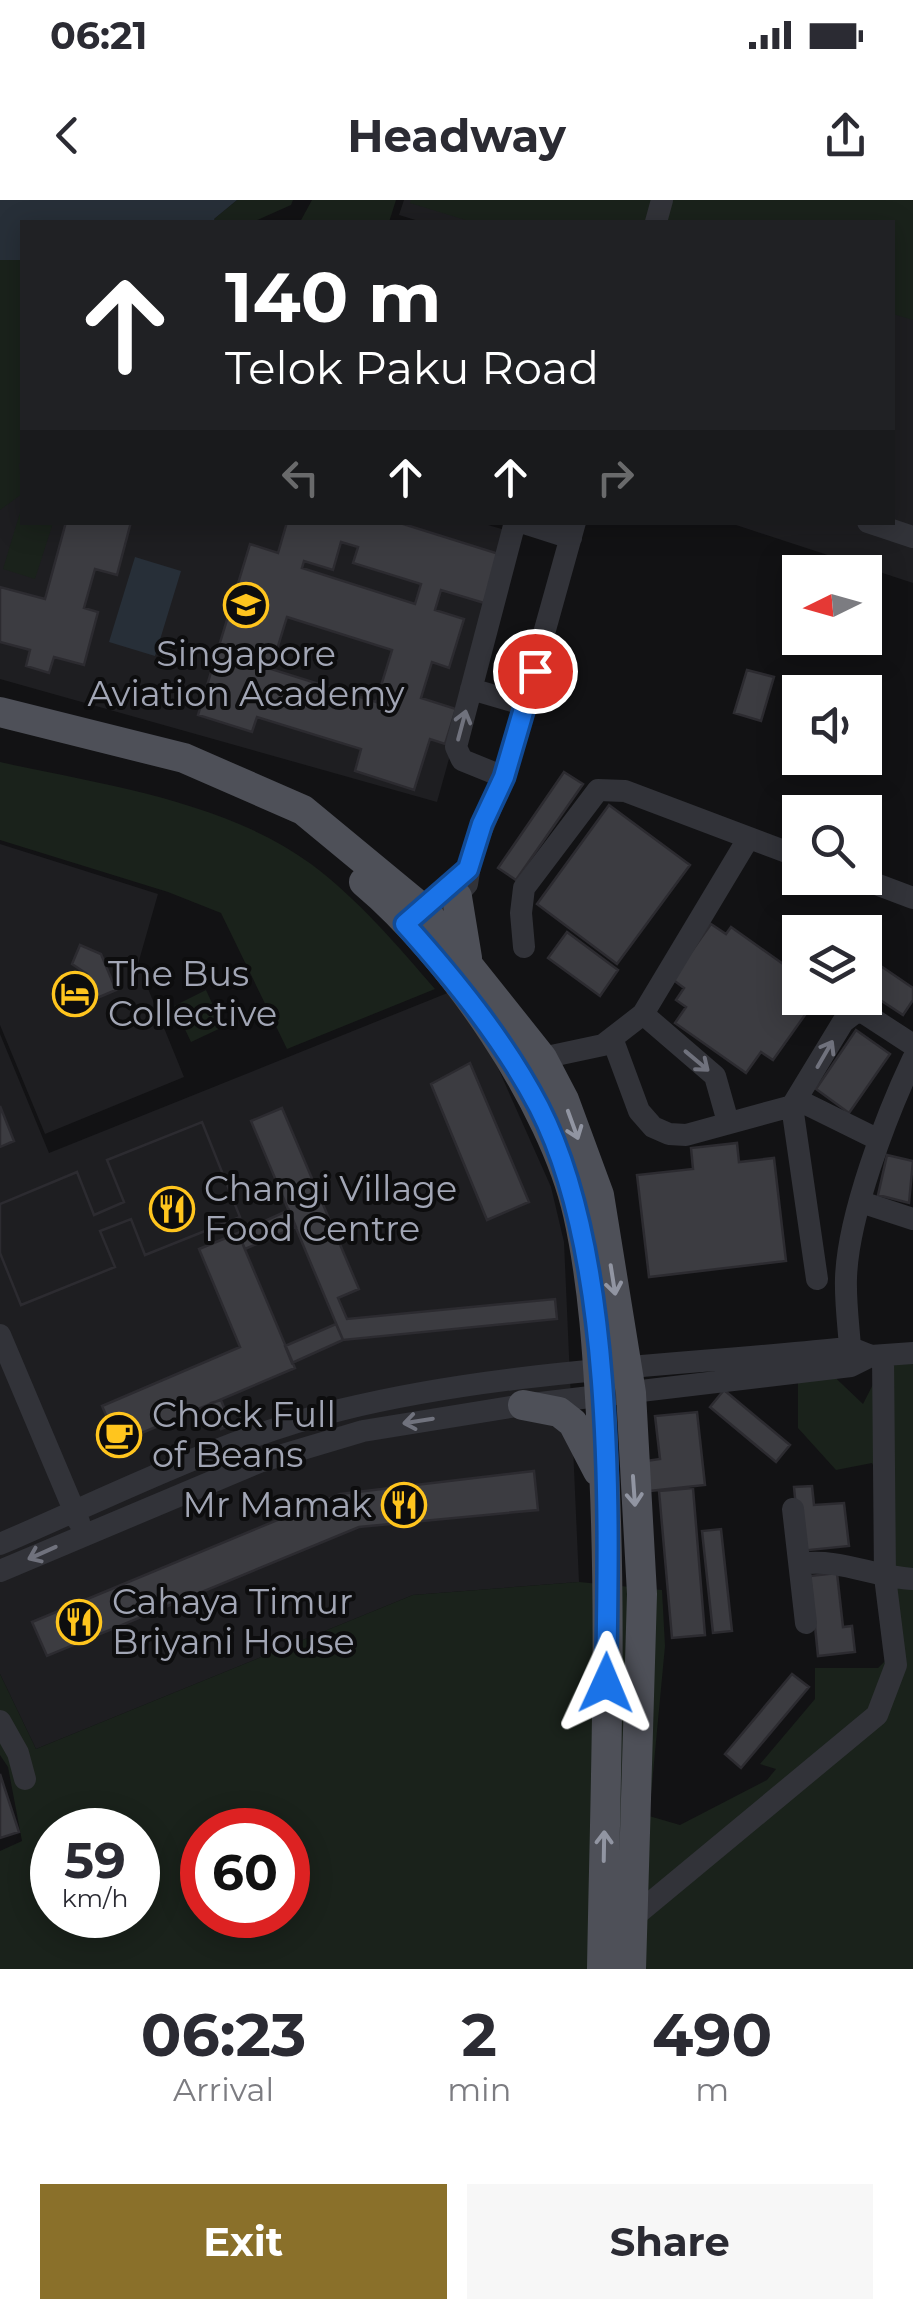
<!DOCTYPE html>
<html lang="en">
<head>
<meta charset="utf-8">
<style>
	:root { --surface:#fff; --page:#f7f7f7; --text:#2b2b33; --muted:#7c7c81; --accent:#8a702a }
	body { margin:0; font-family:Montserrat,sans-serif; background:var(--page); color:var(--text); height:100vh; display:flex; flex-direction:column; font-size:38px; white-space:nowrap }
	* { box-sizing:border-box; margin:0 }
	p { font-size:32px; color:var(--muted) }
	.icon { flex:none; width:55px; height:55px; fill:none; stroke:currentColor; stroke-width:2; stroke-linecap:round; stroke-linejoin:round }
	.map { position:relative; height:1769px; overflow:hidden }
	.details { display:flex; flex-direction:column; background:var(--surface); flex:1 }
	.details>* { flex:none }
	.top-card { position:absolute; left:20px; top:20px; width:875px; height:305px; border-radius:0px; box-shadow:0 5px 25px #0003; background:#202124; color:#fff; overflow:hidden }
	.needle { width:65px; rotate:265deg }
	.buttons { position:absolute; left:782px; top:355px; display:grid; gap:20px }
	.buttons a { display:grid; place-items:center; width:100px; height:100px; border-radius:0px; background:var(--surface); box-shadow:0 5px 25px #0003; font-size:50px }
	.speed { position:absolute; left:30px; top:1608px; display:flex; gap:20px; font-size:50px; font-weight:700; text-align:center }
	.speed>* { display:grid; place-content:center; width:130px; height:130px; border-radius:50%; background:var(--surface); box-shadow:0 5px 25px #0003; line-height:1 }
	.speed small { font-size:25px; font-weight:400 }
	.speed .limit { border:15px solid #d22; background:#fff; color:#111 }
	.pin { position:absolute; display:grid; place-items:center; width:85px; height:85px; color:#fff; margin:-42px; border:5px solid #fff; border-radius:50%; box-shadow:0 2px 10px #0007 }
	.me { position:absolute; width:110px; margin:-55px; rotate:1deg; stroke-linejoin:round; filter:drop-shadow(0 0 8px #0008) }
	.turn { display:flex; align-items:center; gap:35px; height:210px; padding:0 40px; font-size:45px }
	.turn .icon { width:130px; height:130px; stroke-width:2.5 }
	.turn b { display:block; font-size:70px; line-height:85px }
	.lanes { display:flex; align-items:center; height:95px; padding:0 40px; background:#0003; justify-content:center; gap:50px; direction:ltr }
	.lanes .off { opacity:.35 }
	.eta { display:flex; justify-content:space-evenly; align-items:center; height:170px; text-align:center }
	.eta b { font-size:60px; font-weight:700; line-height:70px }
	.button { display:flex; gap:20px; margin-top:auto; padding:20px 40px }
	.button a { flex:1; height:115px; border-radius:0px; background:var(--accent); color:#fff; font-size:40px; font-weight:700; line-height:115px; text-align:center }
	.button a+a { background:var(--page); color:var(--text) }
	.status { display:flex; justify-content:space-between; align-items:center; height:70px; padding:0 50px; background:var(--surface); direction:ltr }
	.status svg { height:28px; fill:currentColor }
	header { display:flex; justify-content:space-between; align-items:center; height:130px; padding:0 40px; background:var(--surface); font-size:45px; font-weight:700 }
	.map>svg:first-child { display:block }
	.built { fill:#1e1e21 }
	.green { fill:#1a221b; fill-rule:evenodd }
	.water { fill:#272f38 }
	.building { fill:#3c3c41; stroke:#2c2b30; stroke-width:2.5; fill-rule:evenodd }
	.lines { fill:none; stroke-linecap:round; stroke-linejoin:round }
	.minor { stroke:#323339; stroke-width:22 }
	.major { stroke:#4e5058; stroke-width:30 }
	.oneway { stroke:#70727d }
	.oneway2 { stroke:#9195a2 }
	.route-casing { stroke:#114b97; stroke-width:25 }
	.route { stroke:#1a73e8; stroke-width:18 }
	.labels { text-anchor:middle; stroke-width:8; stroke-linejoin:round; paint-order:stroke }
	.poi-label { font-size:35px; fill:#a2a6b5; stroke:#0d0d0e; text-anchor:start }
</style>
</head>
<body>
<div class="status"><b>06:21</b><svg viewBox="0 0 49 12"><path d="M0 12V9h3v3zM5 12V6h3v6zM10 12V3h3v9zM15 12V0h3v12zM26 1h20v11H26zM47 4h2v5h-2z"/></svg></div>
<header><svg class="icon" aria-label="back" viewBox="0 0 24 24"><path d="M15 5l-7 7 7 7"/></svg>Headway<svg class="icon" aria-label="share" viewBox="0 0 24 24"><path d="M12 15V3M7 8l5-5 5 5M5 13v7h14v-7"/></svg></header>
<div class="map">
<svg width="913" height="1769" viewBox="0 0 913 1769">
	<rect width="100%" height="100%" fill="#121214"/>
	<path class="built" d="M404 0H913V383L730 323 892 322V22H422L399 15Z
		M22 217V322H478L512 332 437 602 0 479V298Z
		M0 644 158 694 138 764 184 877 45 934 0 825Z
		M455 790 482 832 551 987 564 1042 579 1382 413 1395 36 1549 0 1474V834L49 953Z"/>
	<path class="green" d="M237 0H293L291 5 253 22H216L214 19Z
		M312 0H396L389 22H300Z
		M411 0H653L646 22H472L410 3Z
		M671 0H913V120L893 114 892 22H664Z
		M0 60H22V262L19 264 22 294 0 310Z
		M22 306V322L53 323 35 379 3 369Z
		M0 562C103 585 223 600 311 664 359 700 396 744 435 789L287 849 221 713 168 692 0 640Z
		M206 790 223 827 191 842 174 806Z
		M913 1153V1769H0V1651L22 1641 8 1567 0 1555V1474L36 1549 413 1395 579 1382 662 1390 665 1446 649 1616 680 1625 767 1580 776 1569 760 1564 815 1499V1468H878L887 1459 886 1290 872 1263 836 1270 798 1228V1170L824 1167 863 1204 888 1155ZM52 1630H138V1715H52ZM202 1630H288V1715H202Z"/>
	<path class="water" d="M0 0H237L214 19 216 22H22V60H0Z
		M135 357 181 371 155 456 109 442Z"/>
	<path class="building" d="M66 322H131L117 375 95 369 84 408 98 412 84 465 54 457 49 473 26 466 30 450 0 442V387L45 399Z
		M287 322H397L499 354 484 403 441 390 435 410 464 419 449 468 432 462 421 498 456 509 445 544 430 539 414 590 355 571 361 549 257 517 252 532 198 515 250 344 278 353ZM341 342 358 347 353 363 421 384 415 404 302 368 304 361 333 370ZM287 417 392 450 376 502 271 469Z
		M747 470 774 477 761 521 734 513Z
		M564 572 583 584 516 680 498 668Z
		M609 605 690 665 617 764 537 704Z
		M711 724 726 734 731 727 800 776V798H817L773 860 761 852 746 873 675 823 686 807 676 800 684 788 672 779Z
		M567 732 618 770 600 796 548 758Z
		M80 745 101 754 116 790 97 798 87 774 72 764Z
		M872 760 913 788V800L903 815 865 790V770Z
		M856 830 890 854 849 913 816 889Z
		M470 863 529 1002 487 1020 431 884Z
		M0 906 14 941 0 947Z
		M282 908 359 1089 338 1098 347 1119 555 1099 557 1119 343 1140 251 921Z
		M202 922 240 1017 145 1055 131 1019 100 1031 115 1067 21 1105 0 1053V1004L77 972 94 1015 124 1002 107 960Z
		M202 922 240 1017 145 1055 131 1019 100 1031 115 1067 21 1105 0 1053V1004L77 972 94 1015 124 1002 107 960Z
		M737 943 739 962 774 958 786 1061 649 1077 637 975 693 969 691 948Z
		M887 955 913 961 909 1003 878 995Z
		M289 1010 296 1027 245 1049 238 1033Z
		M238 1033 295 1168 118 1243 102 1206 240 1147 199 1049Z
		M336 1124 343 1140 292 1163 285 1146Z
		M724 1190 790 1245 776 1262 710 1207Z
		M221 1200 231 1225 221 1229 211 1203Z
		M697 1212 705 1285 649 1291 646 1261 660 1259 655 1216Z
		M534 1271 538 1310 359 1327 47 1456 32 1422 340 1294Z
		M812 1286 814 1305 844 1303 849 1346 800 1351 794 1287Z
		M693 1288 705 1435 672 1438 659 1291Z
		M721 1329 732 1431 713 1433 702 1331Z
		M837 1373 843 1427 852 1426 855 1452 818 1456 810 1376Z
		M792 1474 809 1487 741 1568 725 1554Z
		M0 1574 19 1632 0 1638Z"/>
	<g class="lines">
		<path class="minor" d="M656 22 662 0
			M521 322 571 338
			M868 322 913 337
			M471 489 526 505
			M504 577 462 560 456 547 515 322
			M860 678 913 698
			M445 709 467 684 472 653 504 577 575 322
			M524 747 521 713 524 688 598 590 625 591 800 657
			M643 814 715 876 728 922
			M612 838 639 911 653 927 669 934 686 935 792 906 843 822 856 812 864 813 913 845
			M542 858 603 845 643 814 748 639
			M798 900 879 940
			M792 906 817 1079
			M861 1002 913 1019
			M0 1135 79 1322
			M851 1163C850 1135 845 1106 846 1078 848 1016 886 916 913 859
			M793 1309 806 1423
			M0 1344C110 1297 223 1239 340 1210 503 1170 673 1166 838 1149L851 1148 871 1156 913 1153
			M800 1364C840 1358 873 1377 913 1379
			M0 1371 259 1262 363 1231 523 1205 851 1166 871 1156
			M0 1521 18 1553 25 1579
			M631 1719 877 1515 896 1465 885 1377 883 1156"/>
		<path class="major" d="M0 512 184 558 303 610 424 710 542 858 564 900 599 995 631 1193 642 1394 631 1769
			M364 682C451 755 553 903 578 1014 594 1085 598 1160 602 1232 613 1411 605 1590 602 1769
			M457 697 467 758
			M523 1205 559 1212 573 1223 598 1271"/>
	</g>
	<defs><path id="oneway-shaft" d="M-6 0H5M1.5-3L5.5 0L1.5 3" fill="none" stroke-width="1.6" stroke-linecap="round" stroke-linejoin="round" transform="scale(2.5)"/></defs>
	<g class="oneway">
		<use href="#oneway-shaft" transform="translate(462 525) rotate(-75)"/>
		<use href="#oneway-shaft" transform="translate(825 854) rotate(-60)"/>
		<use href="#oneway-shaft" transform="translate(697 861) rotate(40)"/>
		<use href="#oneway-shaft" transform="translate(418 1221) rotate(171)"/>
		<use href="#oneway-shaft" transform="translate(42 1353) rotate(156)"/>
	</g>
	<g class="oneway2">
		<use href="#oneway-shaft" transform="translate(573 925) rotate(70)"/>
		<use href="#oneway-shaft" transform="translate(613 1080) rotate(81)"/>
		<use href="#oneway-shaft" transform="translate(634 1291) rotate(86)"/>
		<use href="#oneway-shaft" transform="translate(604 1646) rotate(-89)"/>
	</g>
	<g class="lines">
		<defs>
			<path id="route" d="M535 471 504 577 482 624 468 669 405 724C455 780 504 840 539 907 616 1057 609 1316 606 1483"/>
		</defs>
		<use href="#route" class="route-casing"/>
		<use href="#route" class="route"/>
	</g>
	<defs>
		<symbol id="school-ring" viewBox="-11 -11 22 22"><circle r="9.5" fill="#0d0d0e" stroke="#ffc51e" stroke-width="1.5"/><path d="M0-5L7-2L0 1L-7-2ZM-4 1L0 2.5L4 1V4Q0 6-4 4Z" fill="#ffc51e"/></symbol>
		<symbol id="hotel-ring" viewBox="-11 -11 22 22"><circle r="9.5" fill="#0d0d0e" stroke="#ffc51e" stroke-width="1.5"/><path d="M-6-4.5h1.5V1H6V5H4.5V3h-9V5H-6ZM-4 0a1.8 1.8 0 1 1 3.6 0ZM.5 0V-2.5h3Q6-2.5 6 0Z" fill="#ffc51e"/></symbol>
		<symbol id="restaurant-ring" viewBox="-11 -11 22 22"><circle r="9.5" fill="#0d0d0e" stroke="#ffc51e" stroke-width="1.5"/><path d="M-5-6h1v4h1v-4h1v4h1v-4h1v5L-1.5 .5V6h-2V.5L-5-1ZM5-6V6H3V1.5H1.5Q1.5-4 5-6Z" fill="#ffc51e"/></symbol>
		<symbol id="cafe-ring" viewBox="-11 -11 22 22"><circle r="9.5" fill="#0d0d0e" stroke="#ffc51e" stroke-width="1.5"/><path d="M-5.5-4.5H6V0H3Q3 3.5 0 3.5H-2.5Q-5.5 3.5-5.5 0ZM3-3.2v2h1.7v-2ZM-6 4.5H4V6H-6Z" fill="#ffc51e"/></symbol>
	</defs>
	<g fill-rule="evenodd">
		<use href="#school-ring" x="221" y="380" width="50" height="50"/>
		<use href="#hotel-ring" x="50" y="769" width="50" height="50"/>
		<use href="#restaurant-ring" x="147" y="984" width="50" height="50"/>
		<use href="#cafe-ring" x="94" y="1210" width="50" height="50"/>
		<use href="#restaurant-ring" x="379" y="1280" width="50" height="50"/>
		<use href="#restaurant-ring" x="54" y="1397" width="50" height="50"/>
	</g>
	<g class="labels">
		<g class="poi-label">
			<text x="246" y="466" text-anchor="middle">Singapore<tspan x="246" dy="40">Aviation Academy</tspan></text>
			<text x="108" y="786">The Bus<tspan x="108" dy="40">Collective</tspan></text>
			<text x="204" y="1001">Changi Village<tspan x="204" dy="40">Food Centre</tspan></text>
			<text x="152" y="1227">Chock Full<tspan x="152" dy="40">of Beans</tspan></text>
			<text x="372" y="1317" text-anchor="end">Mr Mamak</text>
			<text x="112" y="1414">Cahaya Timur<tspan x="112" dy="40">Briyani House</tspan></text>
		</g>
	</g>
</svg>
<div class="buttons">
<a><svg class="needle" viewBox="-14 -14 28 28"><path d="M0-13l5 13h-10z" fill="#e53935"/><path d="M0 13l5-13h-10z" fill="#7c7c81"/></svg></a>
<a><svg class="icon" aria-label="sound" viewBox="0 0 24 24"><path d="M4 9h4l5-4v14l-5-4H4zM17 9q2 3 0 6"/></svg></a>
<a><svg class="icon" aria-label="search" viewBox="0 0 24 24"><circle cx="10" cy="10" r="6"/><path d="M15 15l6 6"/></svg></a>
<a><svg class="icon" aria-label="layers" viewBox="0 0 24 24"><path d="M12 4l9 5-9 5-9-5zM3 14l9 5 9-5"/></svg></a>
</div>
<div class="speed"><div>59<small>km/h</small></div><div class="limit">60</div></div>
<div class="pin" style="left:535px;top:471px;background:#d93025"><svg class="icon" aria-label="arrive" viewBox="0 0 24 24"><path d="M6 21V4h12l-3 4 3 4H6"/></svg></div>
<svg class="me" style="left:606px;top:1483px" viewBox="-20 -20 40 40"><path d="M0-17L14 15 0 8-14 15z" fill="#1a73e8" stroke="#fff" stroke-width="4"/></svg>
<div class="top-card">
<div class="turn"><svg class="icon" aria-label="ahead" viewBox="0 0 24 24"><path d="M12 20V5M6 11l6-6 6 6"/></svg><div><b>140 m</b>Telok Paku Road</div></div>
<div class="lanes"><svg class="icon off" aria-label="left" viewBox="0 0 24 24"><path d="M17 20v-9H6M10 6l-5 5 5 5"/></svg><svg class="icon" aria-label="ahead" viewBox="0 0 24 24"><path d="M12 20V5M6 11l6-6 6 6"/></svg><svg class="icon" aria-label="ahead" viewBox="0 0 24 24"><path d="M12 20V5M6 11l6-6 6 6"/></svg><svg class="icon off" aria-label="right" viewBox="0 0 24 24"><path d="M7 20v-9h11M14 6l5 5-5 5"/></svg></div>
</div>
</div>
<section class="details">
<div class="eta">
<div><b>06:23</b><p>Arrival</p></div>
<div><b>2</b><p>min</p></div>
<div><b>490</b><p>m</p></div>
</div>
<div class="button"><a>Exit</a><a>Share</a></div>
</section>
</body>
</html>
